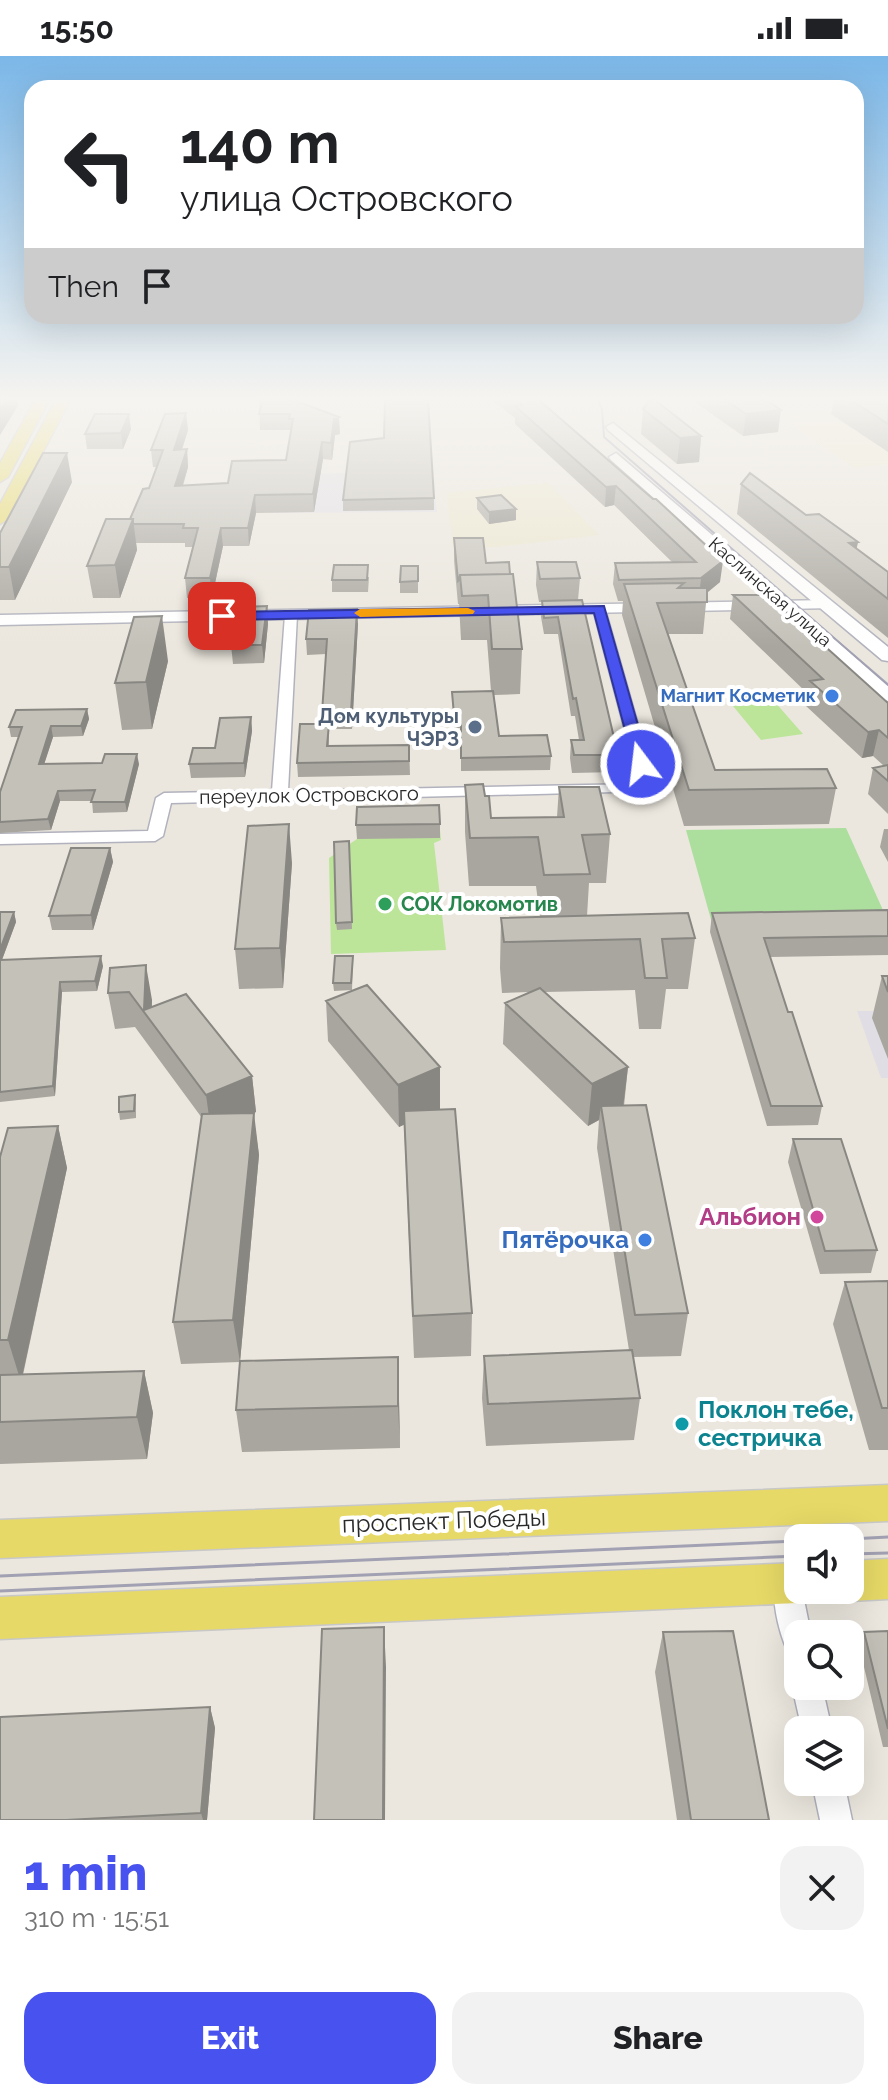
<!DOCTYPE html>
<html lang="en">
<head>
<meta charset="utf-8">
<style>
	:root { --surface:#fff; --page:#f2f2f2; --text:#202124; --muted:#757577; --accent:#4852ee }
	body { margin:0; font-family:Raleway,sans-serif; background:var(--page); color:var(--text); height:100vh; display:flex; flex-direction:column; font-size:30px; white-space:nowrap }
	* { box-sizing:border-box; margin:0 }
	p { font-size:26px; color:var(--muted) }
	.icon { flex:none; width:44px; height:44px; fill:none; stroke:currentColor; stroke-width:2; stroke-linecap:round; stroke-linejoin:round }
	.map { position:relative; height:1764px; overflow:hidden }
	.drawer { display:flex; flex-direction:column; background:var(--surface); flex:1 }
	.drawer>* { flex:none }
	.hud { position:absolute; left:24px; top:24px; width:840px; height:244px; border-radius:24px; box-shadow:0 8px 32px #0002; background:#fff; color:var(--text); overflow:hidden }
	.buttons { position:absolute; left:784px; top:1468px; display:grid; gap:16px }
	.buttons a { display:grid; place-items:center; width:80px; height:80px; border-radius:16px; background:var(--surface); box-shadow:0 8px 32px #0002; font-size:40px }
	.pin { position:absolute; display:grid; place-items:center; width:68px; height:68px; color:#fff; margin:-34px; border-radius:16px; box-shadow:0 4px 12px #0006 }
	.me { position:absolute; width:88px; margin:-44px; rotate:345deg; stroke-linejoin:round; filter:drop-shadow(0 0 6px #0008) }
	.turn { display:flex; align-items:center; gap:28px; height:168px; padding:0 24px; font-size:36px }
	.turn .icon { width:104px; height:104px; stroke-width:2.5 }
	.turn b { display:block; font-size:56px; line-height:68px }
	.then { display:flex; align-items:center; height:76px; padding:0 24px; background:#0003; gap:16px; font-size:30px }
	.round { display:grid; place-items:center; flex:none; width:84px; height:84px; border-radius:24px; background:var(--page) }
	.overview { display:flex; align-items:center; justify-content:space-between; height:136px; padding:0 24px }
	h1 { font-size:48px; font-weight:800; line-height:60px; color:var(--accent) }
	.primary-button { display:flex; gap:16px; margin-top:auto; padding:16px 24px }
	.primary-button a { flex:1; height:92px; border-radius:24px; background:var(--accent); color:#fff; font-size:32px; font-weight:800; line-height:92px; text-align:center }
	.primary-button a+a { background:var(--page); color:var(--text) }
	.status { display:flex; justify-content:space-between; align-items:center; height:56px; padding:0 40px; background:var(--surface); direction:ltr }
	.status svg { height:22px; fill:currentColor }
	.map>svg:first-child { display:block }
	.industrial { fill:#e0dee4 }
	.education { fill:#ece6ce }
	.green { fill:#acde9e }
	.pitch { fill:#bce59a }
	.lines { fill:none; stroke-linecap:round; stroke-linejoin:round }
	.minor-casing { stroke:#b1b2bd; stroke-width:3 }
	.tertiary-casing { stroke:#b1b2bd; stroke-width:3 }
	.secondary-casing { stroke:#b1b2bd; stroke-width:3 }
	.primary-casing { stroke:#c8c8c8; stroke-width:3 }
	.minor { fill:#fff; fill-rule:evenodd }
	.tertiary { fill:#fff; fill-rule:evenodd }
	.secondary { fill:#fff; fill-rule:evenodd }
	.primary { fill:#e7d967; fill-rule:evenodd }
	.tram-far1 { stroke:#a1a1b3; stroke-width:2 }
	.tram { stroke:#a1a1b3; stroke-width:3 }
	.wall { fill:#a9a69f }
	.shaded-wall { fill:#898782 }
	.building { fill:#c4c1b9; stroke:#898782; stroke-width:2 }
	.route { fill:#4852ee; stroke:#2f359b; stroke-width:2 }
	.slow { fill:#f59e0b }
	.shop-dot { fill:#3f7fe0; stroke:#fff; stroke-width:3 }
	.service-dot { fill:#5c6f8a; stroke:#fff; stroke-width:3 }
	.leisure-dot { fill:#2e9e5b; stroke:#fff; stroke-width:3 }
	.hotel-dot { fill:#d1479c; stroke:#fff; stroke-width:3 }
	.culture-dot { fill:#0f9aa8; stroke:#fff; stroke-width:3 }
	.labels { text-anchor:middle; stroke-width:8; stroke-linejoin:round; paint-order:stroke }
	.far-street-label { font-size:18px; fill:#2a2a2a; stroke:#fff }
	.far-shop-label { font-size:18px; font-weight:bold; fill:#366cbe; stroke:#fff; text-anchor:end }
	.service-label { font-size:20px; font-weight:bold; fill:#4e5e75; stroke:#fff; text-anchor:end }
	.street-label { font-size:20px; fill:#2a2a2a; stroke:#fff }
	.leisure-label { font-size:20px; font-weight:bold; fill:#27864d; stroke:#fff; text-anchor:start }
	.near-hotel-label { font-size:24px; font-weight:bold; fill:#b23c85; stroke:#fff; text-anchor:end }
	.near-shop-label { font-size:24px; font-weight:bold; fill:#366cbe; stroke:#fff; text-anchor:end }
	.near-culture-label { font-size:24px; font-weight:bold; fill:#0d838f; stroke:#fff; text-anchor:start }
	.near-street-label { font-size:24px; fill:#2a2a2a; stroke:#fff }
</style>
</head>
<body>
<div class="status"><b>15:50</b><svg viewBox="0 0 49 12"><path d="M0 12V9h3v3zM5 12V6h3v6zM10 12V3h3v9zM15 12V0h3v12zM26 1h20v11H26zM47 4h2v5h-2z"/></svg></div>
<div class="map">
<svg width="888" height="1764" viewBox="0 0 888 1764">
	<rect width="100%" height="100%" fill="#ebe7de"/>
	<path class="industrial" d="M432 416 437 456 267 457 227 425 228 419Z
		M857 955H888V1022H881Z"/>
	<path class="education" d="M888 349V408L854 412 781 360Z
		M548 427 599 479 497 491H453L447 437Z"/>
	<path class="green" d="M846 772 887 863 712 867 686 774Z"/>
	<path class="pitch" d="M774 645 803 678 761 684 733 650Z
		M439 763 441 784 434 787 446 894 331 898 329 802 357 783V765Z"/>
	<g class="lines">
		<defs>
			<path id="minor" d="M599 549 605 553 656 732 654 735 171 747 163 780 155 785 0 788V778L148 775 156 742 164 737 272 735 285 559 291 555 297 559 288 735 639 728 593 553Z
				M787 1514 798 1521V1534H802L811 1578H798V1601L788 1596C779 1577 769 1538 777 1518Z
				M796 1619 798 1630H822L832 1674H802L792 1630Z
				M812 1726H844L852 1764H820Z"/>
			<path id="tertiary" d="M827 544 835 549 832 552 0 569V559Z"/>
			<path id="secondary" d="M613 367 888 591V605L882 604 608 374 606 371Z
				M616 397 888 629V645L881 643 611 404 609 401Z"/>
			<path id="primary" d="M35 344H49L8 421 0 426V407Z
				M56 344H70L8 463 0 468V448Z
				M888 1429V1465L0 1502V1464Z
				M888 1503V1543L850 1545 836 1539 833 1534H850V1505Z
				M798 1507V1534H815L812 1541 798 1547 0 1583V1541Z"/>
		</defs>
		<use href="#minor" class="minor-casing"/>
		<use href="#tertiary" class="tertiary-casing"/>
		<use href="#secondary" class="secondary-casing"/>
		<use href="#primary" class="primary-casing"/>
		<use href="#minor" class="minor"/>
		<use href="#tertiary" class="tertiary"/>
		<use href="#secondary" class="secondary"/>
		<use href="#primary" class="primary"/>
		<path class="tram-far1" d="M598 344 602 353 604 381 888 629"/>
		<path class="tram" d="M850 1483 888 1481
			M850 1498 888 1497
			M0 1520 798 1485
			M0 1535 798 1500"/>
	</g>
	<path class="wall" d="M259 344 299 347 340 378 335 379 332 404 323 403 314 456 256 457 249 490H223L212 541 187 542 185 522 193 491H185V487H136L137 494 120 542H93L87 510 130 463 149 432 157 411H153L151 394 186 357 188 374 182 394 187 393 188 411 183 430 228 427 286 404 291 379 290 374H260Z
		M492 344H539L720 526 707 537 703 578H668L715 714 836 732 829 768 684 770 622 559 623 545H618L613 528 615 507 672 506 614 449 605 451 515 368V362Z
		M692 344H766L778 376 743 380Z
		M834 344H888V396L831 358Z
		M643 353 701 380 699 406 677 408 641 378Z
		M131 373 123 393H87L85 378Z
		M72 426 15 544H0V477Z
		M741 428 858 486 856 493 888 516V582L737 458Z
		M434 442V454L343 455V444Z
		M477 442 516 453V464L489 468 477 453Z
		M454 482 486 507 522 593 520 638 494 639 499 680 551 700 550 714 461 715V672H454L452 636 491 635 487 584H461L459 548H458L454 505Z
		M537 506 580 522 578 544 618 699 617 716 572 717 570 702 571 684H579L575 660H571L558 578H544L541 561 542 546H539L536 529Z
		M418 510V537H400V526Z
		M369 521 368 536H332V524Z
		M733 539 888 647V758L868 738 873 712 884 710 873 700 862 702 806 650 808 638 730 563Z
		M267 550 268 568 264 607 233 608 231 589Z
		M358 568 352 673H329V690L409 689 410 719 298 721 297 707 323 668 322 657 326 598 307 599 306 583Z
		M168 605 152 673 122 674 115 627Z
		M87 653 89 663 83 680 53 681 44 708H139L127 756 93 757 92 745H60L51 774 0 777V736L19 681H11L9 671Z
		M251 661 252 675 245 721 191 722 189 708 215 692Z
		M465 729 485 740 491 762 557 761 559 731 610 778 606 827H589L587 860 695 882 688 933H666L661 973H639L635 934 545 936 628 1011 624 1050 688 1257 681 1300 633 1301 640 1342 634 1384 486 1390 482 1342 484 1300 629 1294 597 1092 599 1064 588 1070 503 988 505 947 529 936 502 937 500 912 501 862 540 861 536 830H469L465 776Z
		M440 768V782L357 783 356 769Z
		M884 773H888V806L880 791Z
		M349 785 352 873 337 874 336 867Z
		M110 792 113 806 93 874H52L49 860Z
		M292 807 283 932 239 933 235 893Z
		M888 854V899L770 901 788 956 822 1050 818 1069 767 1070 710 876 712 857Z
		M0 856H14L16 866 2 904 103 910 97 935 62 936 55 1040 0 1046Z
		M353 907 352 934 334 935 333 927Z
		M110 912 152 944V951L252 1020 256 1056 253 1057 259 1099 240 1306 181 1308 173 1266 202 1062 135 971 115 973 108 937Z
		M882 920H888V1003L872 962Z
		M326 945 440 1011V1053L438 1054 472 1257 471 1300 414 1302 404 1068 399 1071 328 985Z
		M135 1039 136 1047V1062L120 1064 119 1056Z
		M58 1070 67 1112 23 1319 144 1315 153 1357 147 1403 0 1408V1101Z
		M793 1083 877 1194 871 1217 820 1218 788 1106Z
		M888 1225V1394H869L833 1268 845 1226Z
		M398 1301 400 1392 242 1396 236 1354Z
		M888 1575V1691H883L859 1590 864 1576Z
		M663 1576 769 1764H677L655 1616Z
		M210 1651 215 1672 207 1764H0Z"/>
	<path class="shaded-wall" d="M7 344H17L18 350 0 379V354Z
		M781 354 778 376 743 380 746 358Z
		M186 357 188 374 176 411 174 394Z
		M129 358 131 373 123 393 121 377Z
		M339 361 340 378 335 379 332 404 331 387 334 363Z
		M701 380 699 406 677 408 680 382Z
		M322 386 323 403 314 456 313 438Z
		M187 393 188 411 177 448 175 430Z
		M67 397 72 426 15 544 9 511Z
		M616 430 614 449 605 451 606 431Z
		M255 439 256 457 249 490 248 472Z
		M516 453V464L489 468V456Z
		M133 463 137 494 120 542 115 509Z
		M221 472 223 490 212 541 210 522Z
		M858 486 852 515 849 487Z
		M723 505 720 526 699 543 701 522Z
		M267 550 268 568 264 607 262 589Z
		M357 553 358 568 352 673 351 656Z
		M162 560 168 605 152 673 146 626Z
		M87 653 89 663 83 680 81 670Z
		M251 661 252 675 245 721 244 707Z
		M51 670 53 681 41 718 39 708Z
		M879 674 873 700 862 702 868 676Z
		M137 698 139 708 127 756 125 746Z
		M58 735 60 745 51 774 48 763Z
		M289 768 292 807 283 932 280 892Z
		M110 792 113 806 93 874 91 859Z
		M14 856 16 866 0 909V894Z
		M101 900 103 910 97 935 95 925Z
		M146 909 152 944 151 966 144 954Z
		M60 926 62 936 55 1040 53 1030Z
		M440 1011V1053L399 1071 398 1029Z
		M628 1011 623 1052 601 1050 599 1064 588 1070 592 1028Z
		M252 1020 256 1056 211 1075 206 1039Z
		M254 1057 259 1099 240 1306 233 1264Z
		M58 1070 67 1112 21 1326 8 1284Z
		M398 1301 399 1343 400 1392 398 1350Z
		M144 1315 153 1357 147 1403 137 1361Z
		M384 1571 386 1611 385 1764H383Z
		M210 1651 215 1672 207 1764H203L201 1757Z"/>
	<path class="building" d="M0 344H7L0 354Z
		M263 344H296V345L339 361 334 363 331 387 322 386 313 438 255 439 248 472H221L210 522H185L198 472H183L184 468H133V463H130L143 433 149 432 163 394H151L165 358 186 357 174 394 187 393 175 430 228 427 232 405 286 404 293 363H289L290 358H259Z
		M385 344H428L434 442 343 444 350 386 384 382Z
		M515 344H539L653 443H656L723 505 701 522 619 524 615 507 696 506 616 430 606 431 515 350 522 349Z
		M650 344H655L701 380 680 382 643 353Z
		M725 344H766L781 354 746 358Z
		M851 344H888V368Z
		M95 358H129L121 377 85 378Z
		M43 397H67L9 511H0V477Z
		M750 417 806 459 819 458 858 486 849 487 888 516V543L741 428Z
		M501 439 516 453 489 456 477 442Z
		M106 463H133L115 509 87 510Z
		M454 482H483L486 507 509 506 510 518 460 519 459 524 458 525Z
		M537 506H576L580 522 540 523Z
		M334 509H368L367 524H332Z
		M401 510H418V525L400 526Z
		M513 518 522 593H492L488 539 462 540 460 519Z
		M684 527 678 532H707V546L657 547 715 714 827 713 836 732 689 734 624 528Z
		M733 539H768L888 647V682L879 674 868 676 810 625 823 623Z
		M582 544 618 699H574L571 684H584L576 642 573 643 558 561 544 562 542 545Z
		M267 550 262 589H231L237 551Z
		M357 553 351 656 322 657 327 583H306L309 554Z
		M162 560 146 626 115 627 134 561Z
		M493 635 499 680 547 679 551 700 461 702V659H454L452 636Z
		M87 653 81 670H51L39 708 102 707 105 698H137L125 746H91L95 734 58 735 48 763 0 766V736L22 671H9L16 654Z
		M251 661 244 707 189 708 193 692H215L220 662Z
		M300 668H329L327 690 409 689V705L297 707Z
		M888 709V725L873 712Z
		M483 728 485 740H489L491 762 564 761 559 731H599L610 778 582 779 590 818 544 819 538 781 470 782 465 729Z
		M439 749 440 768 356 769 357 751Z
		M289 768 280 892 235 893 248 770Z
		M349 785 352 866 336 867 334 786Z
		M71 792H110L91 859 49 860Z
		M888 854V880L764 882 788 956H792L822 1050H771L712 857Z
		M0 856H14L0 894Z
		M688 857 695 882 662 883 667 922H645L640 883 504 886 501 862Z
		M101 900 95 925 60 926 53 1030 0 1036V904Z
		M335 900H353L351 927H333Z
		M146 909 144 954 186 938 252 1020 206 1039 129 936 108 937 110 912Z
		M882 920H888V936Z
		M367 929 440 1011 398 1029 326 945Z
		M540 932 628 1011 592 1028 505 947Z
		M135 1039 134 1055 119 1056V1041Z
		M646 1049 688 1257 635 1259 601 1050Z
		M455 1053 472 1257 413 1260 404 1055Z
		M254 1057 233 1264 173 1266 202 1058Z
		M58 1070 8 1284H0V1101L8 1072Z
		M793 1083H841L877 1194 825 1195Z
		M888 1225V1352H882L845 1226Z
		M632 1294 640 1342 488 1348 484 1300Z
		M398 1301V1350L236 1354 240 1305Z
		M144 1315 137 1361 0 1366V1319Z
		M384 1571 383 1764H314L322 1573Z
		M733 1575 769 1764H691L663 1576Z
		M888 1575V1673L864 1576Z
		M210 1651 201 1757 66 1764H0V1661Z"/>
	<linearGradient id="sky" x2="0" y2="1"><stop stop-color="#7bb7e8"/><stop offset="0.58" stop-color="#f6f4f0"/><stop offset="1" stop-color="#f6f4f0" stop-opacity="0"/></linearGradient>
	<rect width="888" height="591" fill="url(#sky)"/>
	<path class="route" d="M604 550 649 708 647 711H636L634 708 594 557 222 564 215 560 222 556Z"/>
	<path class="slow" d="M468 552 475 555 473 558 360 561 354 557 360 553Z"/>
	<g class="shop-dot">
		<circle cx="832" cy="640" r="8"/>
		<circle cx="645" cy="1184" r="8"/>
	</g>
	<circle class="service-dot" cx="475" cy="671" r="8"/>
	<circle class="leisure-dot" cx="385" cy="848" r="8"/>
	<circle class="hotel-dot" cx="817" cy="1161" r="8"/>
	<circle class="culture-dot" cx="682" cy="1368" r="8"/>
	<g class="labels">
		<g class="far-street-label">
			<text transform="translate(770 536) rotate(41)" y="6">Каслинская улица</text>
		</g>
		<g class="far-shop-label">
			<text x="816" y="646">Магнит Косметик</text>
		</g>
		<g class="service-label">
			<text x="459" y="667">Дом культуры<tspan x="459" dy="23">ЧЭРЗ</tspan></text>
		</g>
		<g class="street-label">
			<text transform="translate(309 739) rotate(-1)" y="7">переулок Островского</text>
		</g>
		<g class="leisure-label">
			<text x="401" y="855">СОК Локомотив</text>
		</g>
		<g class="near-hotel-label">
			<text x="801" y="1169">Альбион</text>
		</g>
		<g class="near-shop-label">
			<text x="629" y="1192">Пятёрочка</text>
		</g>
		<g class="near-culture-label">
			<text x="698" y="1362">Поклон тебе,<tspan x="698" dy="28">сестричка</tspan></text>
		</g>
		<g class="near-street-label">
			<text transform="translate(444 1465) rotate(-2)" y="8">проспект Победы</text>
		</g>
	</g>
</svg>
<div class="buttons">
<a><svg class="icon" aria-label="sound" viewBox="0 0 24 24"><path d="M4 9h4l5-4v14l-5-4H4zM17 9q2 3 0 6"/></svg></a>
<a><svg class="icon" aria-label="search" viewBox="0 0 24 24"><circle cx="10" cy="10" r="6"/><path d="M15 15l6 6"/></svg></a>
<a><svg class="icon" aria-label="layers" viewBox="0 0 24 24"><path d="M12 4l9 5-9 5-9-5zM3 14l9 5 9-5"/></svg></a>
</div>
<div class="pin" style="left:222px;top:560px;background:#d93025"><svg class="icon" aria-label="arrive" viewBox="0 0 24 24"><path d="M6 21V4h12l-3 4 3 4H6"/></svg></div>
<svg class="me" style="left:641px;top:708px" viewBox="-20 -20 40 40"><circle r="17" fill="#4852ee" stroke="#fff" stroke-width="3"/><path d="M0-11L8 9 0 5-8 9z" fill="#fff"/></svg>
<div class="hud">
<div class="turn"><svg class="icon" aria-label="left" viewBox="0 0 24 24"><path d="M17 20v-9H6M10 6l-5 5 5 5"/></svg><div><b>140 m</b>улица Островского</div></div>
<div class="then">Then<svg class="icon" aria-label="arrive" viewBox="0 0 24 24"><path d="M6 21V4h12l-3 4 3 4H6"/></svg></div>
</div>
</div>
<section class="drawer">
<div class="overview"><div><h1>1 min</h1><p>310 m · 15:51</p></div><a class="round"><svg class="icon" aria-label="close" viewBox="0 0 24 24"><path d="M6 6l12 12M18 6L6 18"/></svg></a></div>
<div class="primary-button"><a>Exit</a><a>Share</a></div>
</section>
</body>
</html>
